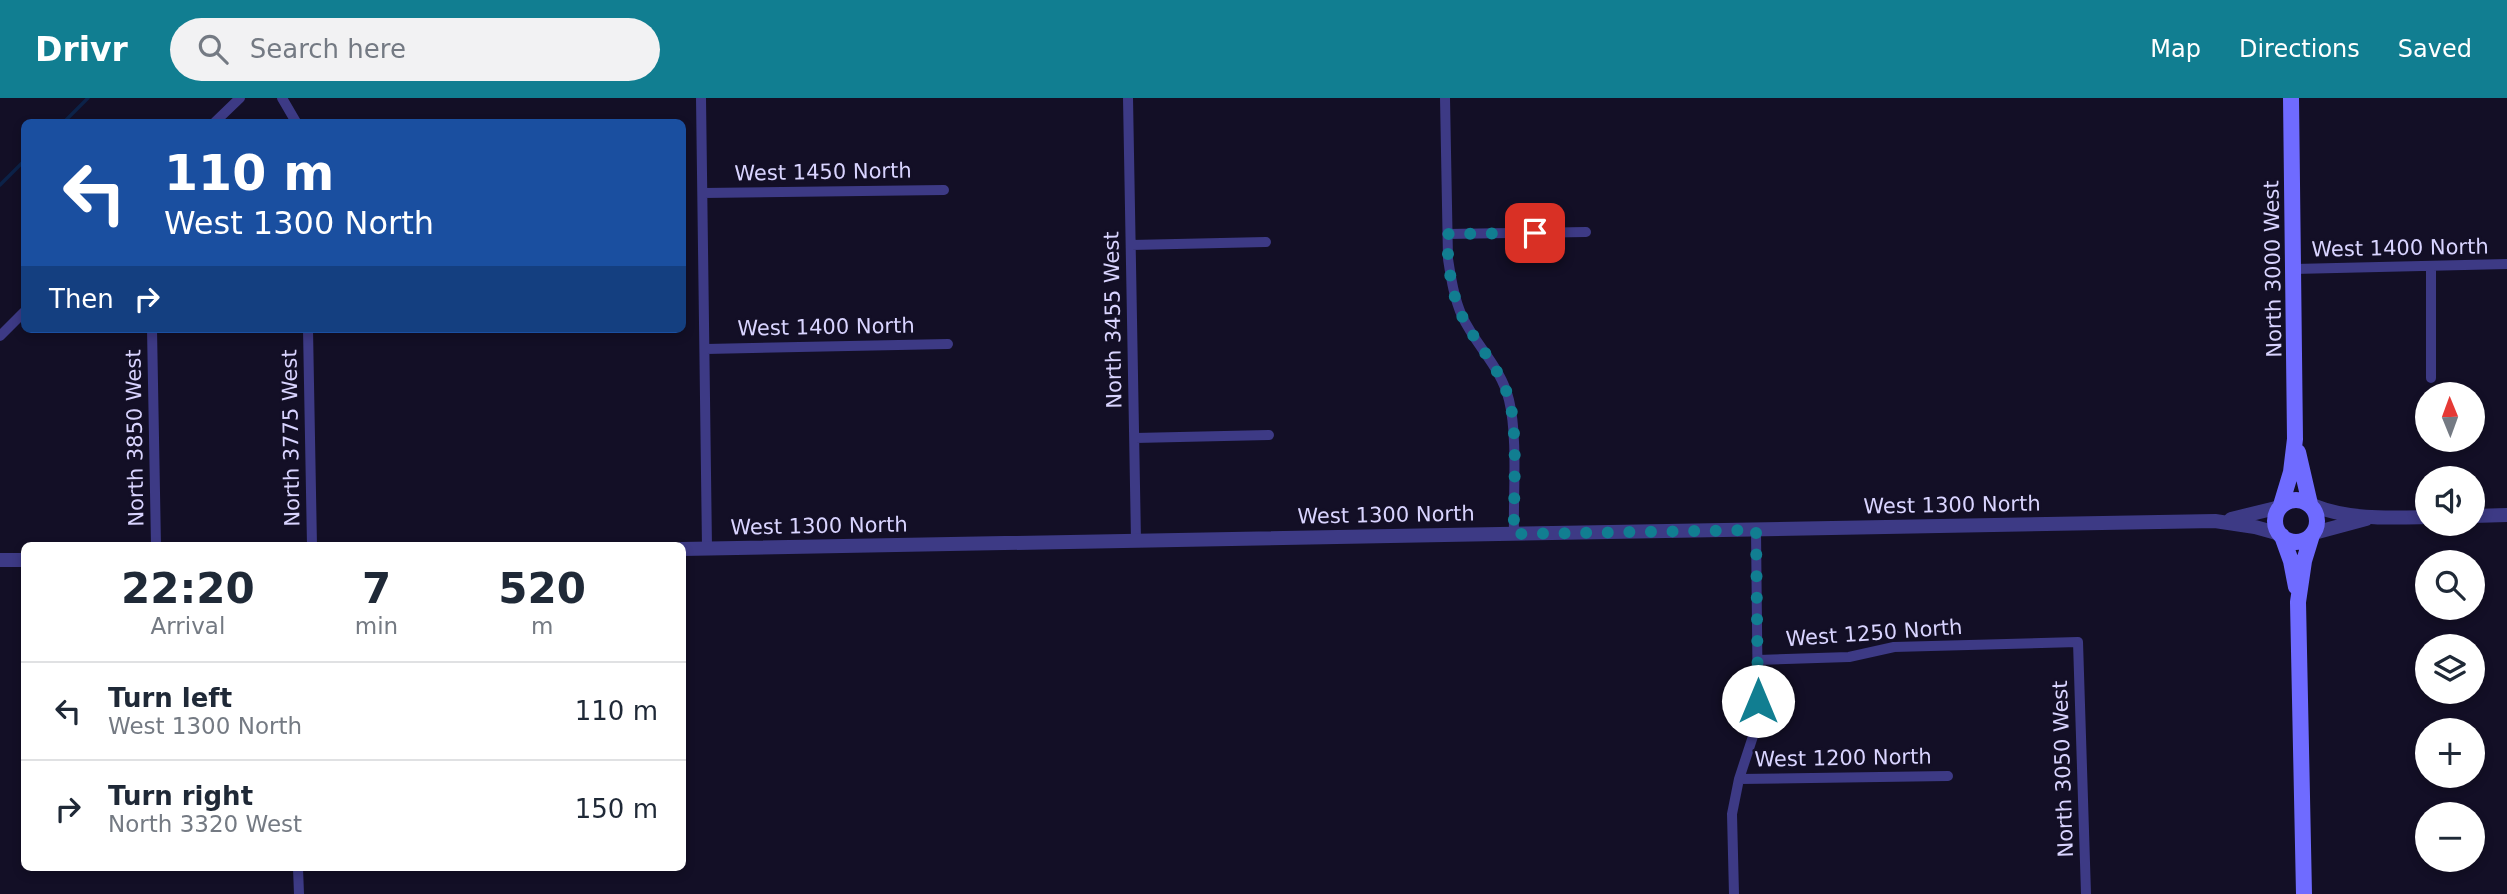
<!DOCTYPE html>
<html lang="en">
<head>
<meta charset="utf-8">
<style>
	:root { --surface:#fff; --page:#f2f2f3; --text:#1f2937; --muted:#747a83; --line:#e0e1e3; --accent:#117e91 }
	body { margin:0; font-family:"DejaVu Sans",sans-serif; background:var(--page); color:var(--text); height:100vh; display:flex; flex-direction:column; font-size:26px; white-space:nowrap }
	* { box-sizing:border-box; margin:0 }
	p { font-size:23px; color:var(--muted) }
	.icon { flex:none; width:38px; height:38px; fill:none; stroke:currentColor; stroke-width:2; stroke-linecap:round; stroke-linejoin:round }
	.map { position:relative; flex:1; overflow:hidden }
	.details { position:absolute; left:21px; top:444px; width:665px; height:329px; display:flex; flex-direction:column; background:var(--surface); border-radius:10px; box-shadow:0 4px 10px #0003 }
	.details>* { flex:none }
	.guide { position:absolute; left:21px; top:21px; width:665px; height:214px; border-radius:10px; box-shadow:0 4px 10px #0003; background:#1a4fa0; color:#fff; overflow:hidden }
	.needle { width:46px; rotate:359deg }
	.tools { position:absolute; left:2415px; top:284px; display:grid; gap:14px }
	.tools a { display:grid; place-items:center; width:70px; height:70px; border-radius:50%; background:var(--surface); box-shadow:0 4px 10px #0003; font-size:35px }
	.pin { position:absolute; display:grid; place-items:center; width:60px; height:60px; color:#fff; margin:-30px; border-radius:14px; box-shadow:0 4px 10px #0006 }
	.me { position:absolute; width:77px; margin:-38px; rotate:0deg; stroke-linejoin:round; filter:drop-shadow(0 0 5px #0008) }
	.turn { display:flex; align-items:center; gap:24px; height:147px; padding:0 28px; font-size:32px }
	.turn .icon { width:91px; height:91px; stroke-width:2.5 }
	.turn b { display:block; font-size:49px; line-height:60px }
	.then { display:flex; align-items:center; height:66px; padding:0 28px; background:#0003; gap:14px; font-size:26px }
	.eta { display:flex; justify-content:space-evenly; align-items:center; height:119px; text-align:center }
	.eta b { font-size:42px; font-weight:800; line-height:49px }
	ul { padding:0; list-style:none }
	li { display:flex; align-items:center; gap:21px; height:98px; padding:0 28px; border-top:2px solid var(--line) }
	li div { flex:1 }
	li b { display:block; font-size:26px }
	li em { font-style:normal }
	header { display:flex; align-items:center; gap:42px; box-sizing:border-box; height:98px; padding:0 35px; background:var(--accent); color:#fff }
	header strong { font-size:33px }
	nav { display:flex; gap:38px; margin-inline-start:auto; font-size:24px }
	.search { width:490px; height:63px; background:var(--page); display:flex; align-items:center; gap:18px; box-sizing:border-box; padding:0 24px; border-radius:38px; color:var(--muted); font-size:26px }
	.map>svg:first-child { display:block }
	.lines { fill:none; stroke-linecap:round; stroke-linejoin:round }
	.stream { stroke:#0c2248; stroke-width:3.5 }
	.minor { stroke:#3d3a85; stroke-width:10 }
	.tertiary { stroke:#3d3a85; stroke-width:14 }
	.secondary { stroke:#6f6bff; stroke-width:16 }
	.route { stroke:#117e91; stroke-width:12; stroke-dasharray:0 21.6 }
	.labels { text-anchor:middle; stroke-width:5; stroke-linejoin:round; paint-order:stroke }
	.street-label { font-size:21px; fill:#d9d4ff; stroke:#130f26 }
</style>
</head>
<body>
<header>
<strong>Drivr</strong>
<div class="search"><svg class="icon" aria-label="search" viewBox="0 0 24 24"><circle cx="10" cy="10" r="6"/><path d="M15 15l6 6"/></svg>Search here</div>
<nav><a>Map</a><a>Directions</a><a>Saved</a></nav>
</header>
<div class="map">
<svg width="2507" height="796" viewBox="0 0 2507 796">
	<rect width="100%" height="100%" fill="#130f26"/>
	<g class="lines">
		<path class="stream" d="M64 24 88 0
			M0 87 24 63"/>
		<path class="minor" d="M282 0 296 24
			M701 0 707 450
			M1128 0 1136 443
			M1445 0 1448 161C1451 180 1454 200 1462 218 1476 248 1501 269 1509 302 1518 339 1513 397 1514 436
			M215 24 240 0
			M703 95 944 92
			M1447 136 1586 134
			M1131 147 1266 144
			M2431 168V280
			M2294 171 2507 166
			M152 231 156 448
			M308 231 312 448
			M0 238 24 214
			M706 251 948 246
			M1135 340 1269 337
			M1758 562 1849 559 1894 549 2078 544 2086 796
			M1739 681 1948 678
			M298 770 299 796
			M1734 796 1732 716 1739 681 1758 623 1756 432"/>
		<path class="tertiary" d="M2312 407C2349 422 2388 420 2427 419
			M2473 418 2507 417
			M2231 421 2280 409
			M2314 435 2366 421
			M682 451 2215 423 2255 429 2280 436
			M0 462H24"/>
		<path class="secondary" d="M2298 354 2310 406
			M2275 423a21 21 0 1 1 42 0a21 21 0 1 1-42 0Z
			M2281 407 2291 374 2295 341 2291 0
			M2282 438 2291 463 2296 489
			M2304 796 2298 504 2304 463 2312 437"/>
	</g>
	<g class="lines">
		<path class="route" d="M1535 135 1447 136C1448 164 1450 194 1463 220 1477 247 1498 268 1508 298 1519 330 1513 400 1514 436L1756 432 1758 603"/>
	</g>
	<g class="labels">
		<g class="street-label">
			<text transform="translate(823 74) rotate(-1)" y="7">West 1450 North</text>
			<text transform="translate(2400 150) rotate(-1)" y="7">West 1400 North</text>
			<text transform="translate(2273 171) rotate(-91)" y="7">North 3000 West</text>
			<text transform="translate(1113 222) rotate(-91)" y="7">North 3455 West</text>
			<text transform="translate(826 229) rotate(-1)" y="7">West 1400 North</text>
			<text transform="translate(135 340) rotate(-91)" y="7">North 3850 West</text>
			<text transform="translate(291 340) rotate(-91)" y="7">North 3775 West</text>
			<text transform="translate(1952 407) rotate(-1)" y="7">West 1300 North</text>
			<text transform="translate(1386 417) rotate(-1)" y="7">West 1300 North</text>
			<text transform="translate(819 428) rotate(-1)" y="7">West 1300 North</text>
			<text transform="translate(1874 535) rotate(-4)" y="7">West 1250 North</text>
			<text transform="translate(1843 660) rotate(-1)" y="7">West 1200 North</text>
			<text transform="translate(2063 671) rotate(-92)" y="7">North 3050 West</text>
		</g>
	</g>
</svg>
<div class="tools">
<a><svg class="needle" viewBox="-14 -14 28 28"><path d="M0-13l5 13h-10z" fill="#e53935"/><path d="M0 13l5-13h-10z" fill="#747a83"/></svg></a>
<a><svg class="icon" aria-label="sound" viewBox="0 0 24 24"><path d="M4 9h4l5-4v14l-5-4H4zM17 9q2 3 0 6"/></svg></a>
<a><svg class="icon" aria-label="search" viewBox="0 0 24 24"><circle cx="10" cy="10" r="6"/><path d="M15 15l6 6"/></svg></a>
<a><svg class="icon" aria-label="layers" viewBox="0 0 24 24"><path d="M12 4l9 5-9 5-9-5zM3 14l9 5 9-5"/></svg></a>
<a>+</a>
<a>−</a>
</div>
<div class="pin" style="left:1535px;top:135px;background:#d93025"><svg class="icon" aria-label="arrive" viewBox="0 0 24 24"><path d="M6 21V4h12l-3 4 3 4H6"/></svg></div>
<svg class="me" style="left:1758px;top:603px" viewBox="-20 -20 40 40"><circle r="19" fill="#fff"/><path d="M0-13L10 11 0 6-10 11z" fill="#117e91"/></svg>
<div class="guide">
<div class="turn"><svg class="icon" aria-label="left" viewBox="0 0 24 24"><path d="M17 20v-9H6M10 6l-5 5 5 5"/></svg><div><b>110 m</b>West 1300 North</div></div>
<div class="then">Then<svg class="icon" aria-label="right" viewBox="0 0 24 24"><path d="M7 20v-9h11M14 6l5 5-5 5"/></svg></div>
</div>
<section class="details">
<div class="eta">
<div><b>22:20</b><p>Arrival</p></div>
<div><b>7</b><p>min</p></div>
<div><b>520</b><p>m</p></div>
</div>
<ul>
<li><svg class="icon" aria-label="left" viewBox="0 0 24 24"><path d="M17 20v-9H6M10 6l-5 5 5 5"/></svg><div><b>Turn left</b><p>West 1300 North</p></div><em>110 m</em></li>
<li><svg class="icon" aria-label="right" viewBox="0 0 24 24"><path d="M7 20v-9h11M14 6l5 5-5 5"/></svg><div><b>Turn right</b><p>North 3320 West</p></div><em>150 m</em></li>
</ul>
</section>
</div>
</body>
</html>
